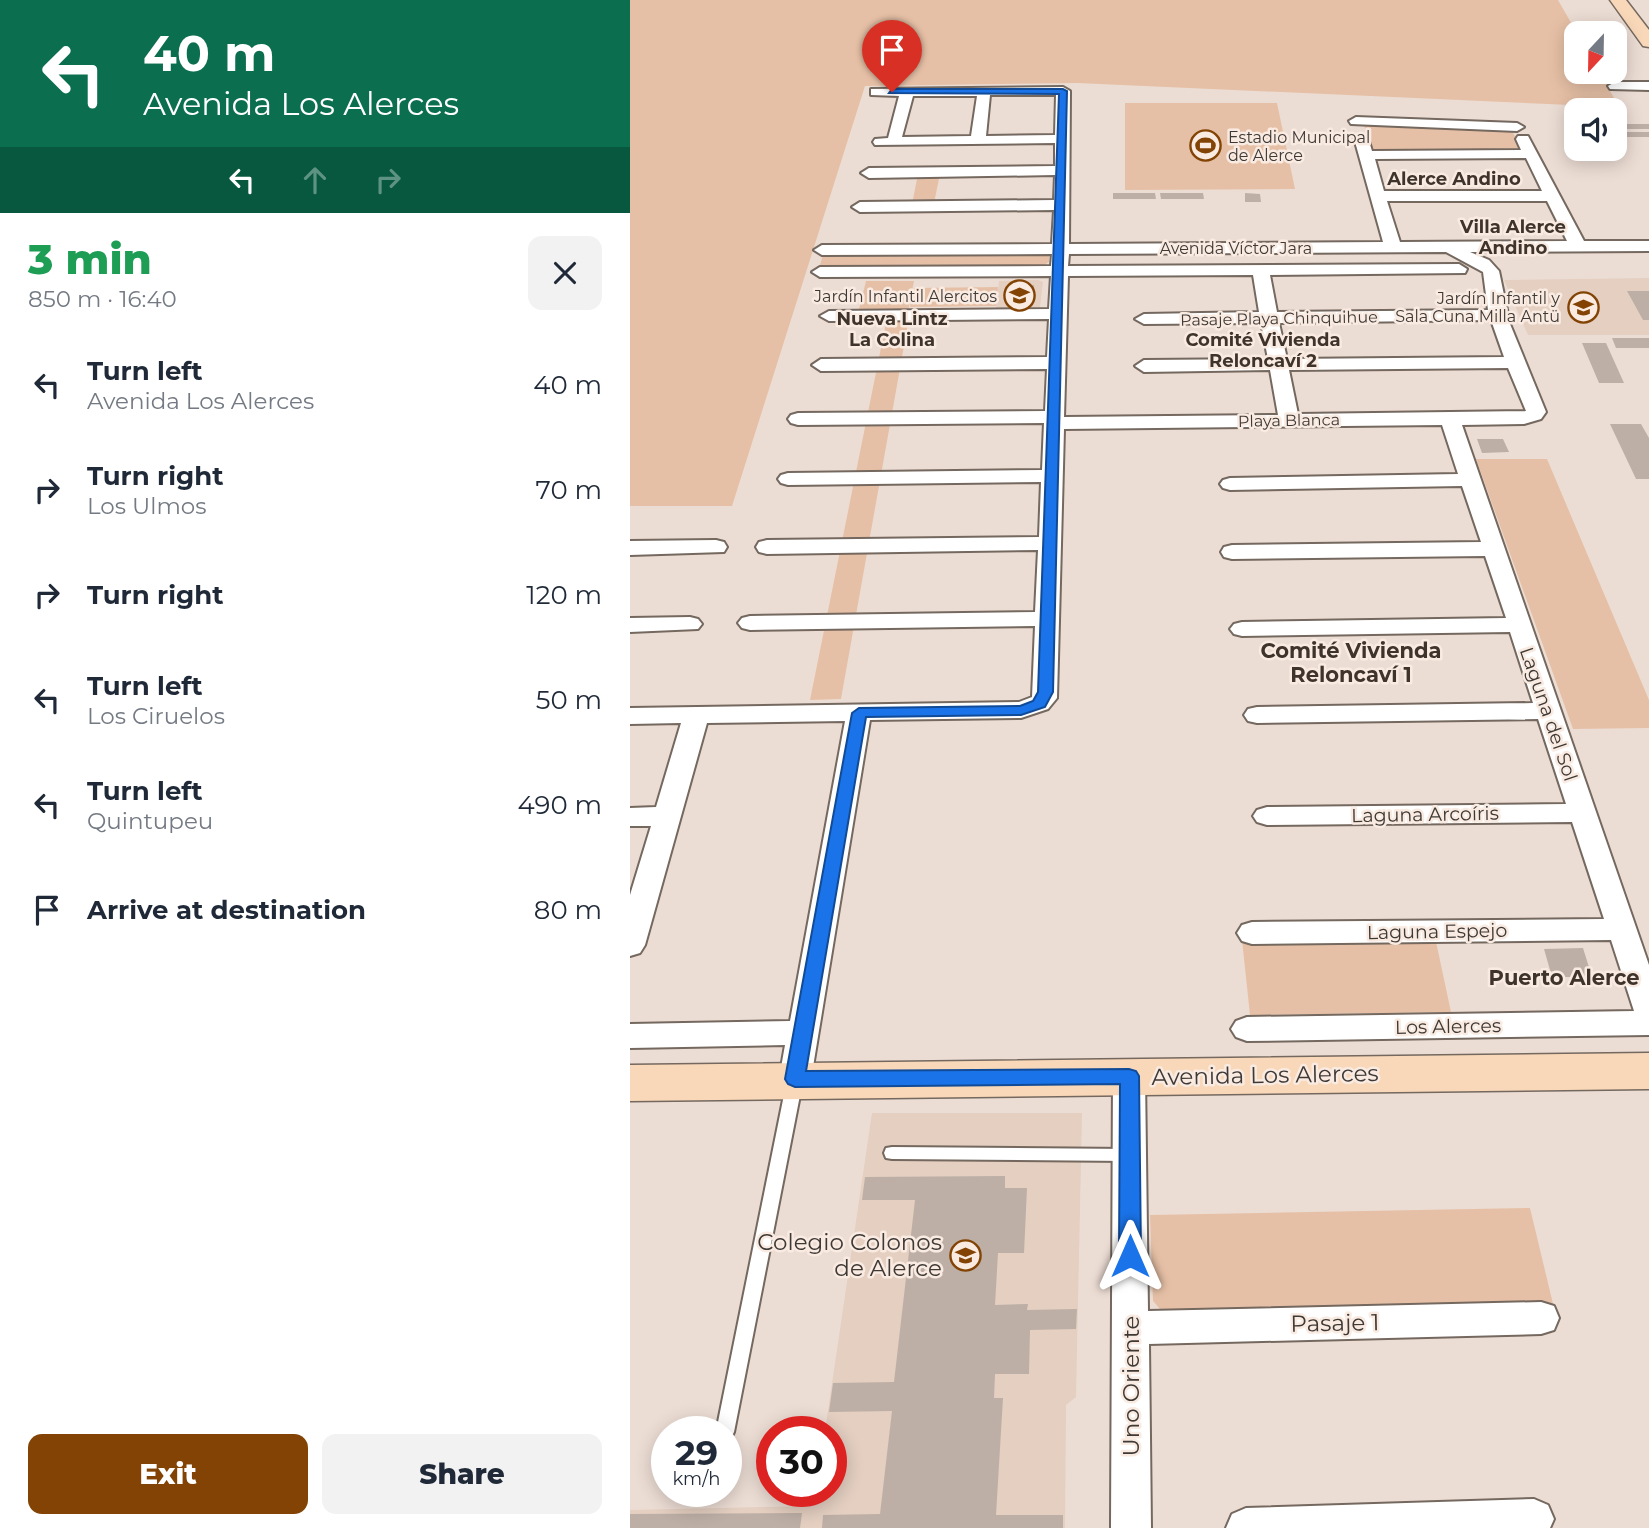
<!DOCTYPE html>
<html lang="en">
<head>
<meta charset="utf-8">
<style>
	:root { --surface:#fff; --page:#f2f2f3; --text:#1f2937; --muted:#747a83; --accent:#824304 }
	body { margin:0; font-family:Montserrat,sans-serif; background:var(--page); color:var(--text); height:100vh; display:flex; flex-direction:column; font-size:26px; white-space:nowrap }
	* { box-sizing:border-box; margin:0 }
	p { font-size:23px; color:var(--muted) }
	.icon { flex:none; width:38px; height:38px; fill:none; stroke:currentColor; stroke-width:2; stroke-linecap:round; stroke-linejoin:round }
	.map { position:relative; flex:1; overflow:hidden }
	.drawer { display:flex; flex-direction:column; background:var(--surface); width:630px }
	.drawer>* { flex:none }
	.top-card { background:#0b6e4f; color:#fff; overflow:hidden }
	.needle { width:46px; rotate:202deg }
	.tools { position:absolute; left:934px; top:21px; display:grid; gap:14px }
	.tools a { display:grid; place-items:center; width:63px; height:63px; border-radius:14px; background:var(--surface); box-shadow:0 4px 18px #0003; font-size:35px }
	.speed { position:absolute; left:21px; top:1416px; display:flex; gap:14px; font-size:35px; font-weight:700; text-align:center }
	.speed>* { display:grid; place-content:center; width:91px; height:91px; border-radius:50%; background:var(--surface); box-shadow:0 4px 18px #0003; line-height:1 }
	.speed small { font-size:18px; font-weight:400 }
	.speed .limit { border:10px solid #d22; background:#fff; color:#111 }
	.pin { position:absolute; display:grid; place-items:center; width:60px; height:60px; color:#fff; margin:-72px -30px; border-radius:50% 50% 50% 0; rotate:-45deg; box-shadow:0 0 7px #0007 }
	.pin .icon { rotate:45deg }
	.me { position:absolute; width:77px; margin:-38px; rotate:0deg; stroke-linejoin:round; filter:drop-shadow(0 0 5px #0008) }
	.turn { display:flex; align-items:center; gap:24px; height:147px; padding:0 28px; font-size:32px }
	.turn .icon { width:91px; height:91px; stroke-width:2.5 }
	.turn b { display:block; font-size:49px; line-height:60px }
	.lanes { display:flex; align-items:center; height:66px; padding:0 28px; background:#0003; justify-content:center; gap:35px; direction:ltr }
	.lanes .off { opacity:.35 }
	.round { display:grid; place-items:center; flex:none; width:74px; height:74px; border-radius:14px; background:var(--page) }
	.overview { display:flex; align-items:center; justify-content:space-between; height:119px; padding:0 28px }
	h1 { font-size:42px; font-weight:800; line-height:52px; color:#1e9e55 }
	.action { display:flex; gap:14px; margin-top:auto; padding:14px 28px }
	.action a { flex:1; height:80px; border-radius:14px; background:var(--accent); color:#fff; font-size:28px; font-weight:800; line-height:80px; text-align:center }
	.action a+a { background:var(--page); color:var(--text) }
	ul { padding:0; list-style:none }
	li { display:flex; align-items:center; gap:21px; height:105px; padding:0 28px }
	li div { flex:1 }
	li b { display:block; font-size:26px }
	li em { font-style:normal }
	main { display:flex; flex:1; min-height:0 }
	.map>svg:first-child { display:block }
	.built { fill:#e4cfc1 }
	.green { fill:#e6c0a6 }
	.building { fill:#bdafa6 }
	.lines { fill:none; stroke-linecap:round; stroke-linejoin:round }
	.service-casing { stroke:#74685f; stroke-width:4 }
	.minor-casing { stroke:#74685f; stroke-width:4 }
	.secondary-casing { stroke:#74685f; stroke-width:3 }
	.service { fill:#fff; fill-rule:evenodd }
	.minor { fill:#fff; fill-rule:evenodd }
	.secondary { fill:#f8d8b8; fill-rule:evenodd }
	.route { fill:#1a73e8; stroke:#114b97; stroke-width:2 }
	.labels { text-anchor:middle; stroke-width:5; stroke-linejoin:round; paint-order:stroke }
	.far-poi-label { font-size:16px; fill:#3f3936; stroke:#f9ebe1; text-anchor:end }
	.far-street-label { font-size:16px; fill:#3f3936; stroke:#f9ebe1 }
	.far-neighbourhood-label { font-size:18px; font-weight:bold; fill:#3f342c; stroke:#f9ebe1 }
	.street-label { font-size:19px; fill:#3f3936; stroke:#f9ebe1 }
	.neighbourhood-label { font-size:21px; font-weight:bold; fill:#3f342c; stroke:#f9ebe1 }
	.near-street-label { font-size:23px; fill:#3f3936; stroke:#f9ebe1 }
	.near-poi-label { font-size:23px; fill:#3f3936; stroke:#f9ebe1; text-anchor:end }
</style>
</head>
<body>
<main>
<section class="drawer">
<div class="top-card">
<div class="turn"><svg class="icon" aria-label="left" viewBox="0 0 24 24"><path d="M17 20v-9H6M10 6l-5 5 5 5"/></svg><div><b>40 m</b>Avenida Los Alerces</div></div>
<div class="lanes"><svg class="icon" aria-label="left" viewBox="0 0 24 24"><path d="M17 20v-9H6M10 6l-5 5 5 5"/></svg><svg class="icon off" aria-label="ahead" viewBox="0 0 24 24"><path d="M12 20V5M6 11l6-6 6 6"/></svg><svg class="icon off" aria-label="right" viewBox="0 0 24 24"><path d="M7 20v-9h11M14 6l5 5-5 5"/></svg></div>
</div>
<div class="overview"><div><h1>3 min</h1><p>850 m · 16:40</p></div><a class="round"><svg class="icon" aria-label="close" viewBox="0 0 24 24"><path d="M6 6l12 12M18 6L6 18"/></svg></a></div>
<ul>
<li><svg class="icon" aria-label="left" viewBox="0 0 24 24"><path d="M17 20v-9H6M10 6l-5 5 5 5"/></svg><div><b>Turn left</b><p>Avenida Los Alerces</p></div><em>40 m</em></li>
<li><svg class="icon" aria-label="right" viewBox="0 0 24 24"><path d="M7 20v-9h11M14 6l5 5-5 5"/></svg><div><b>Turn right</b><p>Los Ulmos</p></div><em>70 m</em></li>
<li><svg class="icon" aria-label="right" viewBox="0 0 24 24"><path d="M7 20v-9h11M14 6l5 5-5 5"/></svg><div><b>Turn right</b></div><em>120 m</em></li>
<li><svg class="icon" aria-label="left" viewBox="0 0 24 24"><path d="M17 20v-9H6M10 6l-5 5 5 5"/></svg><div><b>Turn left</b><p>Los Ciruelos</p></div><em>50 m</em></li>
<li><svg class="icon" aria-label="left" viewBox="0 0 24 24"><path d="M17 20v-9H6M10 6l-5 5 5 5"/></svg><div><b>Turn left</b><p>Quintupeu</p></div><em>490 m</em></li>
<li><svg class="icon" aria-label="arrive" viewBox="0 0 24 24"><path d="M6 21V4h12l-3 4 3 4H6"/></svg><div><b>Arrive at destination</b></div><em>80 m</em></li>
</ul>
<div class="action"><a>Exit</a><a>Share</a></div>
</section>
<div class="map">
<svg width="1019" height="1528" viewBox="0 0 1019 1528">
	<rect width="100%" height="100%" fill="#ecddd4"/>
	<path class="built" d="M1019 278V335H898L874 280Z
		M408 280 413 282 410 307 366 308 369 281Z
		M242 1113H452L446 1397 436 1405 435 1528H0V1510L183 1506 186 1491H201V1432L195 1431Z"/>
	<path class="green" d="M0 0H928L947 33V72H969L991 110 940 105 447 83 235 86 102 506H0Z
		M495 103H647L665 189 495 190Z
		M734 124 882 131 893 150 747 153 740 151Z
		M288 174H310L304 203 282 204Z
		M415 253 419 254V262L411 267 189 269 193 254Z
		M236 281H284L278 312 228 313Z
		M368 287 366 306 280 307 284 288Z
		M257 318H279L211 699 180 700Z
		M846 459H917L1019 700V728L943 729Z
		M805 937 821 1012 620 1015 612 940Z
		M900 1208 924 1308 916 1303 872 1304 536 1316 523 1301 520 1215Z"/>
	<path class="building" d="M985 124H1019V129H987Z
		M989 132H1019V137H992Z
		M483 193H525L526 199H483Z
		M530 193H573L574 199H531Z
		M615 193 630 194 631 202H615Z
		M404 285 403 305H380L382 286Z
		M997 291H1019V320H1013Z
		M982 338H1019V348H986Z
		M952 343H976L994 383H969Z
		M980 424H1011L1019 438V479H1006Z
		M847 439H873L879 452 852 453Z
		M953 948 962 977H922L914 949Z
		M375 1176V1188H397L394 1253H368L365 1305 398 1304 397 1310 447 1309 446 1329 400 1330 399 1374H365L364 1398H373L366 1515H433V1528H192L193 1515 250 1514 262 1411 199 1412 203 1383 264 1382 285 1200H232L235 1177Z
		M172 1513 170 1528H0V1514Z"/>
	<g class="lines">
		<defs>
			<path id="service" d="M164 1079 169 1081 172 1085 104 1432 101 1438 96 1440V1432H86L156 1085 159 1081Z
				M262 1147 499 1149 505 1150 507 1155 505 1160 499 1161 262 1159 256 1158 254 1153 256 1148Z"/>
			<path id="minor" d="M985 82H1019V90L980 89 978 86Z
				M433 87 440 91 439 244 753 242 724 138 731 134 738 138 742 151 891 150 886 139 888 136H898L954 241H1019V251L840 252 859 260 869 271 880 324 916 412 911 419 894 424 832 425 1019 965V1035L617 1041 606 1037 601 1029 606 1021 617 1017 1004 1011 981 940 622 944 612 941 607 933 612 925 622 922 974 919 942 822 637 825 627 822 623 816 627 810 637 807 936 804 908 719 627 723 618 721 614 715 618 709 627 707 903 703 880 632 612 636 604 634 600 629 604 624 612 622 876 618 855 556 602 559 594 557 591 552 594 547 602 545 851 542 832 486 600 490 593 488 590 484 593 480 600 478 828 474 812 425 434 429 427 698 418 709 391 718 240 720 181 1079 176 1088 165 1092 154 1088 149 1079 155 1045 0 1048V1024L160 1021 215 721 77 723 15 945 10 953 0 956V895L21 826H0V808L26 807 51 723 0 724V708L389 702 402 697 405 626 120 630 112 628 108 623 112 618 120 616 405 612 408 550 137 554 129 552 126 547 129 542 137 540 409 537 411 482 158 485 151 483 148 479 151 475 158 473 412 470 414 423 168 425 161 423 158 419 161 415 168 413 415 411 417 369 191 371 182 365 191 359 417 357 419 319 199 321 190 316 199 311 419 309 421 276 190 277 182 272 190 267 421 266 422 254 192 255 184 250 192 245 422 244 424 210 230 212 222 207 230 202 424 200 425 175 239 178 231 173 239 168 425 166V143L245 145 243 142 245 139 258 138 269 96 241 95V89ZM360 95H426L425 135 356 136ZM283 96H347L341 136 272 137ZM896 158 912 191H754L745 159ZM757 201H917L937 241 770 242ZM816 252 853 272 858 310 647 312 640 275 835 273 837 269 829 264 438 266 439 254ZM623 275 629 312 514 314 505 319 514 324 631 323 638 359 514 360 505 366 514 372 640 370 648 415 434 417 438 276ZM861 320 874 357 657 359 649 323ZM878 368 896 411 668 414 659 370Z
				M726 117 887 123 894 127 887 131 721 124 719 121Z
				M86 540 94 542 97 547 94 552 0 555V541Z
				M60 617 68 619 72 624 68 629 0 632V618Z
				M499 1063 510 1067 515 1076 518 1311 911 1302 924 1306 929 1318 924 1330 911 1334 519 1344 521 1528H481L483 1076 488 1067Z
				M904 1499 918 1505 924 1519 920 1528H596L602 1514 616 1508Z"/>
			<path id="secondary" d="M980 0H996L1019 30V47L1013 46Z
				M1019 1053V1089L0 1101V1065Z"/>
		</defs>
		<use href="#service" class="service-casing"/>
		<use href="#minor" class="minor-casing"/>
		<use href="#secondary" class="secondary-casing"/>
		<use href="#service" class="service"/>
		<use href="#minor" class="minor"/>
		<use href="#secondary" class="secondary"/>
	</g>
	<path class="route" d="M262 89H433L437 91 423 692 415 707 391 715 236 717 176 1071 499 1069 506 1071 509 1076 511 1256 508 1263 500 1266 493 1263 489 1256 490 1084 165 1087 158 1084 155 1079 222 713 229 708 390 706 403 701 408 692 429 94 259 93Z"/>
	<defs>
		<symbol id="stadium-ring" viewBox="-11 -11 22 22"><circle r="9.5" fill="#f9ebe1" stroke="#824304" stroke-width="1.5"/><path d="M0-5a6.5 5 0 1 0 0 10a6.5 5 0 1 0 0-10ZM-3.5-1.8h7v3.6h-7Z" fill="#824304"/></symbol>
		<symbol id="school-ring" viewBox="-11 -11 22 22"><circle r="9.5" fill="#f9ebe1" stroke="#824304" stroke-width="1.5"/><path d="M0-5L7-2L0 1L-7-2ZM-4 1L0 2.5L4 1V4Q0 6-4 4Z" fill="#824304"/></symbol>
	</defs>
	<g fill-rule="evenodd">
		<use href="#stadium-ring" x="558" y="128" width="35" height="35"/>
		<use href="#school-ring" x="372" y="278" width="35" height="35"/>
		<use href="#school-ring" x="936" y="290" width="35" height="35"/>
		<use href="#school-ring" x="318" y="1238" width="35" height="35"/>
	</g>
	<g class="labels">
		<g class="far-poi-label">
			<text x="598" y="143" text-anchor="start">Estadio Municipal<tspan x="598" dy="18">de Alerce</tspan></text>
			<text x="367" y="302">Jardín Infantil Alercitos</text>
			<text x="930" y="304">Jardín Infantil y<tspan x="930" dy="18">Sala Cuna Milla Antü</tspan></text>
		</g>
		<g class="far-street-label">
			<text x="606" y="254">Avenida Víctor Jara</text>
			<text transform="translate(649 318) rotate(-1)" y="6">Pasaje Playa Chinquihue</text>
			<text transform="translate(659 420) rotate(-1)" y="6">Playa Blanca</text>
		</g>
		<g class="far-neighbourhood-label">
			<text x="824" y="185">Alerce Andino</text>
			<text x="883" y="233">Villa Alerce<tspan x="883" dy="21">Andino</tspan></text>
			<text x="262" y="325">Nueva Lintz<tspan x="262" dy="21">La Colina</tspan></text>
			<text x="633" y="346">Comité Vivienda<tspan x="633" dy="21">Reloncaví 2</tspan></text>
		</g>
		<g class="street-label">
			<text transform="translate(919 714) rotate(71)" y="7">Laguna del Sol</text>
			<text transform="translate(795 814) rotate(-1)" y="7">Laguna Arcoíris</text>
			<text transform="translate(807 931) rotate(-1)" y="7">Laguna Espejo</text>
			<text transform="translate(818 1026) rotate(-1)" y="7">Los Alerces</text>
		</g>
		<g class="neighbourhood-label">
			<text x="721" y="658">Comité Vivienda<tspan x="721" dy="24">Reloncaví 1</tspan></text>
			<text x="934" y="985">Puerto Alerce</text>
		</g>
		<g class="near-street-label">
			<text transform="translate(635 1075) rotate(-1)" y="8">Avenida Los Alerces</text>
			<text transform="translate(705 1323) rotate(-1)" y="8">Pasaje 1</text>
			<text transform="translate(501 1386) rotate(-90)" y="8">Uno Oriente</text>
		</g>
		<g class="near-poi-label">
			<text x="312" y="1250">Colegio Colonos<tspan x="312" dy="26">de Alerce</tspan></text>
		</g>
	</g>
</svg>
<div class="tools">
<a><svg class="needle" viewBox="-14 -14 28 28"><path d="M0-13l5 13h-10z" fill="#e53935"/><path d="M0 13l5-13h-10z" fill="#747a83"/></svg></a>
<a><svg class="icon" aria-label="sound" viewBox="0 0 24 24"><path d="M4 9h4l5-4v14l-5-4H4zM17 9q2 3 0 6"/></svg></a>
</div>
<div class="speed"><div>29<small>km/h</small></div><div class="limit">30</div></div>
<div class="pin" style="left:262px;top:92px;background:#d93025"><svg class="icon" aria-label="arrive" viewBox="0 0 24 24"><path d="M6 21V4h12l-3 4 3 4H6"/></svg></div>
<svg class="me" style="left:500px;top:1256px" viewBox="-20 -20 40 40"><path d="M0-17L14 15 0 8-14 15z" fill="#1a73e8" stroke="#fff" stroke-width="4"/></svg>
</div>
</main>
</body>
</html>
